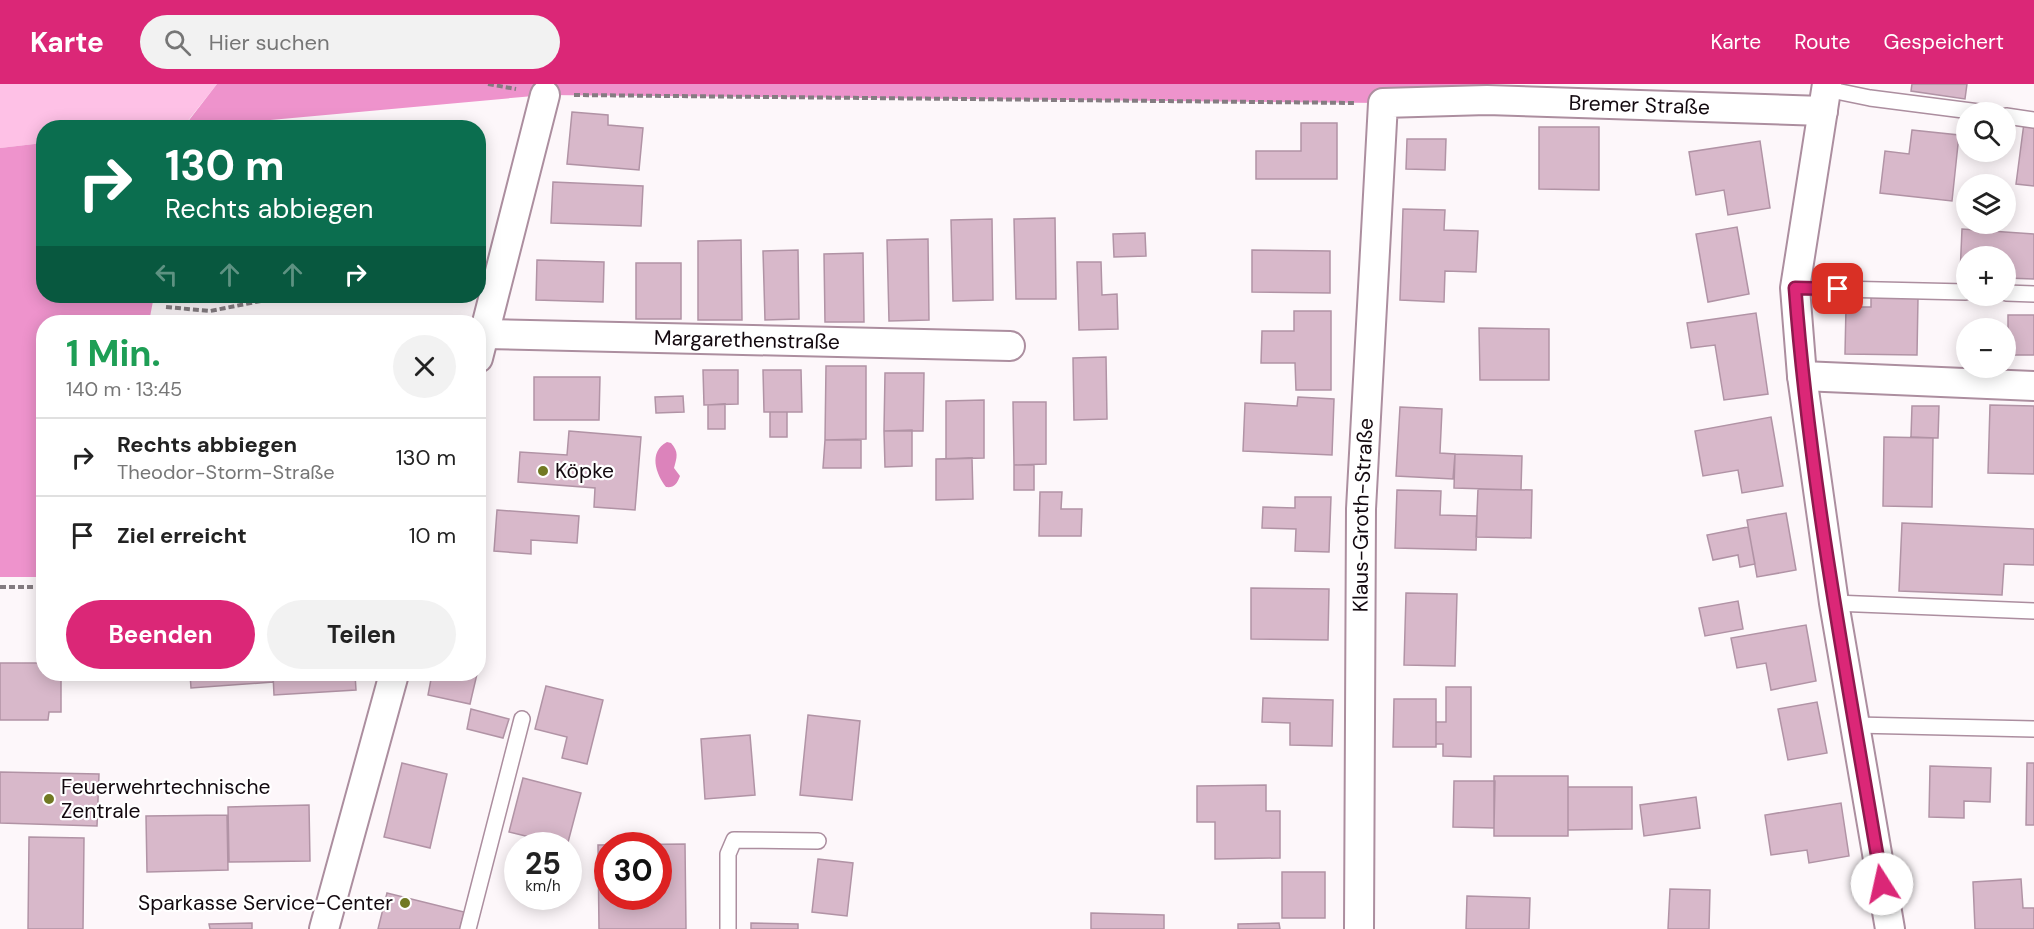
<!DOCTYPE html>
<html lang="de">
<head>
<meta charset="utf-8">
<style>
	:root { --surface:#fff; --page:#f2f2f2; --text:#222; --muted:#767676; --line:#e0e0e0; --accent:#db2777 }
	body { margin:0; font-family:"DM Sans",sans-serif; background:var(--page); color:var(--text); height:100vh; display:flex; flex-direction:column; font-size:22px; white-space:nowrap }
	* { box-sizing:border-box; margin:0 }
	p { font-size:20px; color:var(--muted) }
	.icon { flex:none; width:33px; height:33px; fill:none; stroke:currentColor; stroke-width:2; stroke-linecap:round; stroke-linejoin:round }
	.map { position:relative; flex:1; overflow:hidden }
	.side { position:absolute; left:36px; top:231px; width:450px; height:366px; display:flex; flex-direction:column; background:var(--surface); border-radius:24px; box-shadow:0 3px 15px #0003 }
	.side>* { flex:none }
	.banner { position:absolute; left:36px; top:36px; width:450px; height:183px; border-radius:24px; box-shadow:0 3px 15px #0003; background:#0b6e4f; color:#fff; overflow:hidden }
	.controls { position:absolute; left:1956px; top:18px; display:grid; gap:12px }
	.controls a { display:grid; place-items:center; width:60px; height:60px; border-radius:50%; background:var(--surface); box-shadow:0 3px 15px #0003; font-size:30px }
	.speed { position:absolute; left:504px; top:748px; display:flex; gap:12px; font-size:30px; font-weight:700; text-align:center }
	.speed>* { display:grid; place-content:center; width:78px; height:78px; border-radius:50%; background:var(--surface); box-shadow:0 3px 15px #0003; line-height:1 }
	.speed small { font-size:15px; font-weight:400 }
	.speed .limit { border:9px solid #d22; background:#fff; color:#111 }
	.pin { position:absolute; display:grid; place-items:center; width:51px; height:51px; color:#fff; margin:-26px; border-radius:12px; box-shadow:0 3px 9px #0006 }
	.me { position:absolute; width:66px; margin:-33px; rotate:350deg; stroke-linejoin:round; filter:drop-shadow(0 0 4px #0008) }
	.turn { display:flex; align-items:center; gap:21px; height:126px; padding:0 30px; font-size:27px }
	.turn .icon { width:78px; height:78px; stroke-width:2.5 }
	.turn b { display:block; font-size:42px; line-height:51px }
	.lanes { display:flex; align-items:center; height:57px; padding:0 30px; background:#0003; justify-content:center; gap:30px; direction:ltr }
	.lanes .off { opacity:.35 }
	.round { display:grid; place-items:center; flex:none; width:63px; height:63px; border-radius:32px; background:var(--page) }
	.summary { display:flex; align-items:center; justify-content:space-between; height:102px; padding:0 30px }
	h1 { font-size:36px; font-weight:700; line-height:45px; color:#1e9e55 }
	.primary-button { display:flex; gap:12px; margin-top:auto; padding:12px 30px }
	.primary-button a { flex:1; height:69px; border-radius:36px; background:var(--accent); color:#fff; font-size:24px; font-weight:700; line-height:69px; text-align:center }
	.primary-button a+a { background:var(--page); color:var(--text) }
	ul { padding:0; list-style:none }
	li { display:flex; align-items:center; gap:18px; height:78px; padding:0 30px; border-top:2px solid var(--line) }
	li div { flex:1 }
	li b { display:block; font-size:22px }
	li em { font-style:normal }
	header { display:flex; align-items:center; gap:36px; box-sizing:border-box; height:84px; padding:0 30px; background:var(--accent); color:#fff }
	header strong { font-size:28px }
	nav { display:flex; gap:33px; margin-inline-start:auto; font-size:21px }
	.search { width:420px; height:54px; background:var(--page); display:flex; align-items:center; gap:15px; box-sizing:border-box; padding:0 21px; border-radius:33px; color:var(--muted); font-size:22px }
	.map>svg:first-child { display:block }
	.green { fill:#fec1e6 }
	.forest { fill:#ee93cc }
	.water { fill:#dc83bb }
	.building { fill:#d8b8ca; stroke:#b193a5; stroke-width:1.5; fill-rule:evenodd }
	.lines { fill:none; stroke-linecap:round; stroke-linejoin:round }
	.lane-casing { stroke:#ac8e9f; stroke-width:18 }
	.street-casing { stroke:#ac8e9f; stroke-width:32 }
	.path { stroke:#847c81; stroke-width:4; stroke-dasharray:6 3; stroke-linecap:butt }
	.lane { stroke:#fff; stroke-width:15 }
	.street { stroke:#fff; stroke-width:28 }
	.route-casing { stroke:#8e194d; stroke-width:15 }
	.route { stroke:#db2777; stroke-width:10 }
	.poi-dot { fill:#717923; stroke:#fff; stroke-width:2 }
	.labels { text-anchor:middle; stroke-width:4.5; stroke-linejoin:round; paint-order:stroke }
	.street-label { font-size:21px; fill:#13090f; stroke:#fff }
	.poi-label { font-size:21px; fill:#13090f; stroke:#fff; text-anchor:start }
</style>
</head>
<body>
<header>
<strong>Karte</strong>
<div class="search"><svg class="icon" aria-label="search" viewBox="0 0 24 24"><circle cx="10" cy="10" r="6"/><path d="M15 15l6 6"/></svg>Hier suchen</div>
<nav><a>Karte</a><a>Route</a><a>Gespeichert</a></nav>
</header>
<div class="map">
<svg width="2034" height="845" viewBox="0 0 2034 845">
	<rect width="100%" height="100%" fill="#fdf7fa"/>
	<path class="green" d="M0 0H217L183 43 44 44 43 59 0 64Z"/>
	<path class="forest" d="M217 0H1488L1487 16 1383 19 545 11 183 44Z
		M43 59 44 212H154L149 238H44L43 493H0V64Z"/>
	<path class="water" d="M667 358 671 359C679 368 677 373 674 384L680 392C677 400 674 404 666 403 656 390 648 368 667 358Z"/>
	<path class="building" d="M1912 0H1967L1965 15 1911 7Z
		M572 28 608 31V41L643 44 639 86 567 80Z
		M1301 39H1337V95H1256V67H1301Z
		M2024 39 2034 41V102L2016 100Z
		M1539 43H1599V106L1539 105Z
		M1912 46 1959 51 1952 117 1880 109 1885 67 1909 70Z
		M1407 55H1446L1445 86 1406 85Z
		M1760 57 1770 124 1728 131 1724 106 1696 111 1689 68Z
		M553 98 643 102 641 142 551 139Z
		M1403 125 1445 126 1444 146 1478 147 1476 188 1445 187 1444 218 1400 216Z
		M1055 134 1056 215H1016L1014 135Z
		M992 135 993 216 953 217 951 136Z
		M1737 143 1749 210 1708 218 1696 150Z
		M1962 145 2034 150V195L2006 194V172H1966V192L1960 191Z
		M1145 149 1146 172 1114 173 1113 150Z
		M928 155 929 236 889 237 887 156Z
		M741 156 742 236H698V157Z
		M798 166 799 235 765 236 763 167Z
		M1252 166 1330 167V209L1252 208Z
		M863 169 864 238H825L824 170Z
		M537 176 604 178 603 218 536 216Z
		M1077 178H1101L1102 211 1117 210 1118 245 1079 246Z
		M636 179H681V235H636Z
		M1871 213 1918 214 1917 271 1845 270 1846 223H1871Z
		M1294 227H1331V306H1296L1295 279H1261L1262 247H1294Z
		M1756 229 1768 310 1724 316 1715 261 1691 264 1687 239Z
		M2008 231H2034V271H2008Z
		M1479 244 1549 245V296H1480Z
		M1106 273 1107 335 1074 336 1073 274Z
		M826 282H866V355L825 356Z
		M703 286H738V320L704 321Z
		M763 286H801L802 328H764Z
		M885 289H924L923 347H884Z
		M534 293H600L599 336H534Z
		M683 312 684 328 656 329 655 313Z
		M1298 313 1334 315 1332 371 1243 367 1245 319 1297 322Z
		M984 316V374L946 375V317Z
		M1013 318H1046V380L1014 381Z
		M725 320V345H708V321Z
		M1990 321 2034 322V390L1988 389Z
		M1912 322H1939L1938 354 1911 353Z
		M1400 323 1442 325 1440 369 1455 370 1453 395 1396 392Z
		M770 328H787V353H770Z
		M1771 333 1783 402 1742 409 1738 386 1703 392 1695 347Z
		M912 346V382L885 383 884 347Z
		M569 347 641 353 635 426 594 423 595 404 518 398 520 368 567 371Z
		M1884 353 1933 354 1932 423 1883 422Z
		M825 356H861V384H823Z
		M1455 370 1522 372 1521 406 1454 404Z
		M972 374 973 415 936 416V375Z
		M1014 381H1034V406H1014Z
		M1478 405 1532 406 1531 454 1476 453Z
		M1397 406 1441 407 1440 431 1477 432 1476 466 1395 464Z
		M1040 408H1062L1061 425H1082L1081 452H1039Z
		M1295 413H1331L1329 468 1295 467 1296 445 1262 444 1263 423 1295 424Z
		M497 426 579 432 577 459 531 456V470L494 467Z
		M1786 429 1796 486 1757 493 1747 436Z
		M1902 439 2034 445V481L2004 480 2002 511 1899 507Z
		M1748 443 1755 480 1740 483 1738 471 1713 476 1707 451Z
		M1251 504 1329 505 1328 556 1251 555Z
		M1406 509 1457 510 1455 582 1404 581Z
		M1738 517 1743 545 1705 552 1699 524Z
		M1806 541 1816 597 1771 606 1766 579 1737 584 1731 554Z
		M0 579H44V590H61V628H49L48 636H0Z
		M190 590H273V598L191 604Z
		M273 590H355L356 606 274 611Z
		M432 590H477L470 620 428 611Z
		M546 602 603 616 587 680 562 674 567 653 535 645Z
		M1446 603H1471V673L1443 672V660H1436V638H1446Z
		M1263 614 1333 616 1332 662 1290 661V639L1262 638Z
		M1394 615H1436V663H1393Z
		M1817 618 1827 669 1788 676 1778 625Z
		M471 625 509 635 503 654 467 645Z
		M808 631 860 637 852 716 800 711Z
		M750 651 755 711 705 715 701 655Z
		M402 679 447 690 430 764 384 753Z
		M2027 679H2034V741H2026Z
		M1930 682 1991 684 1990 718 1964 717V734L1929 733Z
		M0 688 99 690 97 742 0 739Z
		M1494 692H1568V752H1494Z
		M523 694 581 709 567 762 509 748Z
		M1454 697H1495L1494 744 1453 743Z
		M1266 701V727H1280V774L1215 775V738H1197V702Z
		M1568 703H1632V745L1568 746Z
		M1696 713 1700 744 1644 752 1640 721Z
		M1841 719 1849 772 1809 779 1807 766 1771 771 1765 731Z
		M309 721 310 777 229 778 228 723Z
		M227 731 228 786 147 788 146 732Z
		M29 753 84 754 83 845H28Z
		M685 760 686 845H599L598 761ZM608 762H658V813H608Z
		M818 775 853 779 847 832 812 828Z
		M1282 788H1325V834H1282Z
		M2021 795 2023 824H2034V845H1975L1973 798Z
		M1670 805 1710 806 1709 845H1668Z
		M387 809 464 828 460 845H378Z
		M1467 812 1530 814 1529 845H1466Z
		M1091 829 1164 831V845H1091Z
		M252 839V845H210L209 840Z
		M751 839 798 840V845H751Z
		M1279 839 1280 845H1238V840Z"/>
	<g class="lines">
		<defs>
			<path id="lane" d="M1826 5 1870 14 1979 28
				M2006 32 2034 36
				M1795 204 1966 208
				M2006 209 2034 210
				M1834 519 2034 527
				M1855 641 2034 645
				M468 845 522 635
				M728 845V770L734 756 818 757"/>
			<g id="street">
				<path d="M1827 0 1795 204 1802 292 1834 519 1890 845"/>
				<path id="s1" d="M485 250 1010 262"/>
				<path d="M478 274 545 11"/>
				<path d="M1802 292 2034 302"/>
				<path d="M324 845 394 590"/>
				<path id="s2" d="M1359 845 1361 425 1383 19 1487 16 1823 27"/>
			</g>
		</defs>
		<use href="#lane" class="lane-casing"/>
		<use href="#street" class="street-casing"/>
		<path class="path" d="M488 0 516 5
			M574 11 1356 19
			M166 223 210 227 281 213 345 212
			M0 503H44"/>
		<use href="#lane" class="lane"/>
		<use href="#street" class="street"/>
	</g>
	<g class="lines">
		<defs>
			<path id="route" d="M1838 205 1795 204C1810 404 1849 602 1882 800"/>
		</defs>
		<use href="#route" class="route-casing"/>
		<use href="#route" class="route"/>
	</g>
	<g class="poi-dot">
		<circle cx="543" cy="387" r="6"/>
		<circle cx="49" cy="715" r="6"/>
		<circle cx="405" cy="819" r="6"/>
	</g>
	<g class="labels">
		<g class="street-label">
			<text dy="7" stroke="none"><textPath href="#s2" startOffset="1083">Bremer Straße</textPath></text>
			<text dy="7" stroke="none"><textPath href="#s1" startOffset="262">Margarethenstraße</textPath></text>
			<text dy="7" stroke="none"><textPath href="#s2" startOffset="414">Klaus-Groth-Straße</textPath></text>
		</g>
		<g class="poi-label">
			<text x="555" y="394">Köpke</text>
			<text x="61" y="710">Feuerwehrtechnische<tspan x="61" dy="24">Zentrale</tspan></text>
			<text x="393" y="826" text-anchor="end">Sparkasse Service-Center</text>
		</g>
	</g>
</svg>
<div class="controls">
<a><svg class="icon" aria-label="search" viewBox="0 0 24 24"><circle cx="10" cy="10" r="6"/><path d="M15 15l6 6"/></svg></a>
<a><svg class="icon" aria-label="layers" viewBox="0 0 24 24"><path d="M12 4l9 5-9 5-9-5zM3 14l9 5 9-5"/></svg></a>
<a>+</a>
<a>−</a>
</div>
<div class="speed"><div>25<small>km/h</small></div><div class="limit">30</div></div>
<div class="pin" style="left:1838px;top:205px;background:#d93025"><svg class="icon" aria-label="arrive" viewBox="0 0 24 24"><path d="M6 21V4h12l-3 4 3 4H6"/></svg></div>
<svg class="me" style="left:1882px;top:800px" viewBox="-20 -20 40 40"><circle r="19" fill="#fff"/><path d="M0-13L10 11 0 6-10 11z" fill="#db2777"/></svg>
<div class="banner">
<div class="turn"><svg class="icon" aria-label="right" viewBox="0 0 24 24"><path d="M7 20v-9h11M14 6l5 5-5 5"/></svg><div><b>130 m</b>Rechts abbiegen</div></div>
<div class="lanes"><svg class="icon off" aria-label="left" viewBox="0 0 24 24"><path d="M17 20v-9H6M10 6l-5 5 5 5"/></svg><svg class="icon off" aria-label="ahead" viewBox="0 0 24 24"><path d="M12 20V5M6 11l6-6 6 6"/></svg><svg class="icon off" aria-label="ahead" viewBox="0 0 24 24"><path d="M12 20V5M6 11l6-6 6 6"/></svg><svg class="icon" aria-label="right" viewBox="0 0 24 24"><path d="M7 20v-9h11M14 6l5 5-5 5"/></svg></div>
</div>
<section class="side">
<div class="summary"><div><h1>1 Min.</h1><p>140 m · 13:45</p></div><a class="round"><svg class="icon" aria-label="close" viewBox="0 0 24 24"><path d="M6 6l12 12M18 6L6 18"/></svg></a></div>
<ul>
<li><svg class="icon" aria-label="right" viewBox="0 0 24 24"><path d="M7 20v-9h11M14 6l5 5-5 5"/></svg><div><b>Rechts abbiegen</b><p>Theodor-Storm-Straße</p></div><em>130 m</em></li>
<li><svg class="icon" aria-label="arrive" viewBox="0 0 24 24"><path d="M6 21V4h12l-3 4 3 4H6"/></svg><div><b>Ziel erreicht</b></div><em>10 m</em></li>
</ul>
<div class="primary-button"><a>Beenden</a><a>Teilen</a></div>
</section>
</div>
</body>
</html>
